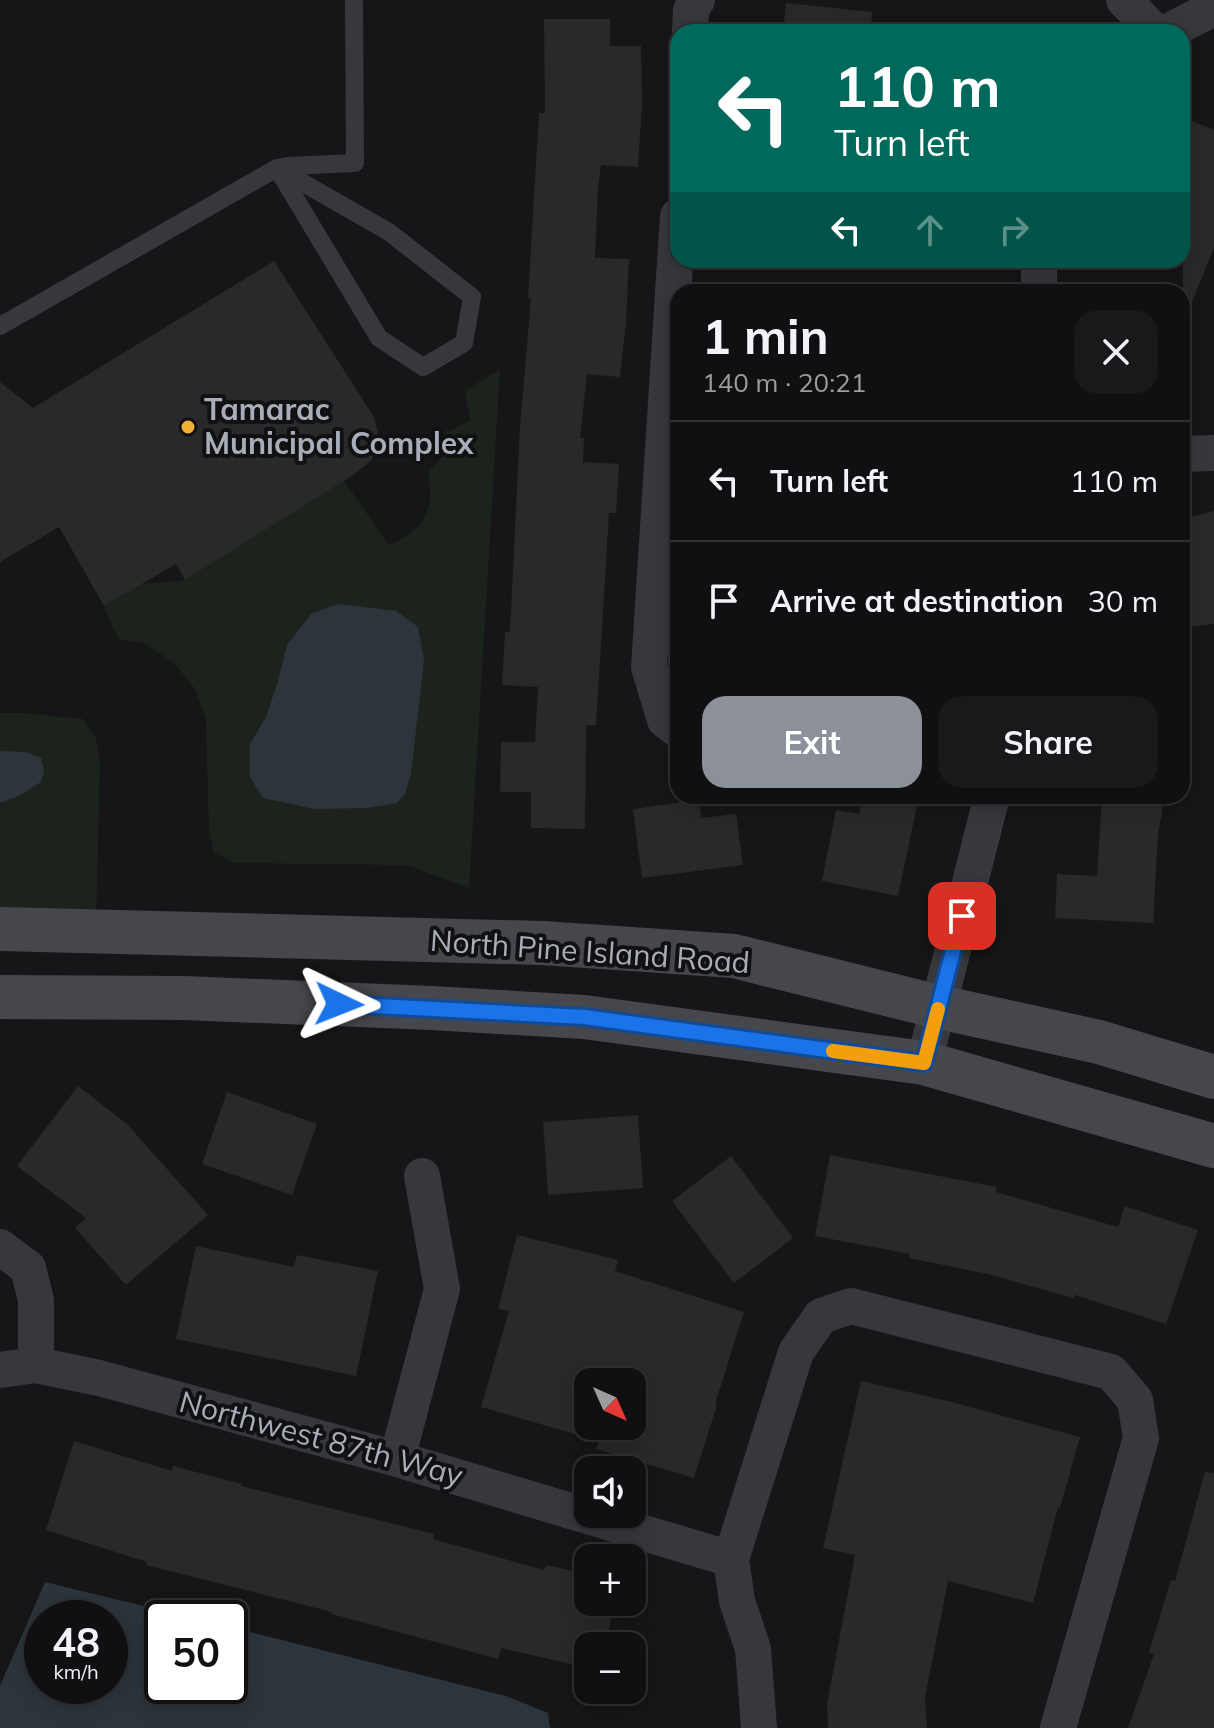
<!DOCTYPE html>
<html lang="en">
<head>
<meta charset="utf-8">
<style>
	:root { --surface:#101012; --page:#19191b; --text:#f1f3f6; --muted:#9c9d9f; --line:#303032; --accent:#8c9099 }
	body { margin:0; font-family:Mulish,sans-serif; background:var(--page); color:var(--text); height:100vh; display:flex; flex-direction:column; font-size:30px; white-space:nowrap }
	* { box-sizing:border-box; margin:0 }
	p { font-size:26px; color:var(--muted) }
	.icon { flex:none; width:44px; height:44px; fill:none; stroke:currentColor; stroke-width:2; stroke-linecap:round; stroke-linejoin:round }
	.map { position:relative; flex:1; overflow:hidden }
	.panel { position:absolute; left:670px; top:284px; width:520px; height:520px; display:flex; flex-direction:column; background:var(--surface); border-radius:24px; box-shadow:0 4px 20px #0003,0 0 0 2px var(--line) }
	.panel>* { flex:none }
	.top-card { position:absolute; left:670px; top:24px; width:520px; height:244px; border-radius:24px; box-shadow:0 4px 20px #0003,0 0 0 2px var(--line); background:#00695c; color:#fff; overflow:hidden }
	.needle { width:52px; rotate:135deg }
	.buttons { position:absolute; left:574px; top:1368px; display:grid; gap:16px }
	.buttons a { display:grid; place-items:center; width:72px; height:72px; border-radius:16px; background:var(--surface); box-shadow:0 4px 20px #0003,0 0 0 2px var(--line); font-size:40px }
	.speed { position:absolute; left:24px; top:1600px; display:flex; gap:16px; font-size:40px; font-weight:700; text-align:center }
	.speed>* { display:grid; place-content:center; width:104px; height:104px; border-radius:50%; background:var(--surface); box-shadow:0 4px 20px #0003,0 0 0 2px var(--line); line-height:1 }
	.speed small { font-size:20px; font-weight:400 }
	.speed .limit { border:4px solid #111; border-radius:12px; background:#fff; color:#111 }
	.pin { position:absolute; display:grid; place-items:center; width:68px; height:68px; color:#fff; margin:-34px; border-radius:16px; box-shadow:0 4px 12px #0006 }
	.me { position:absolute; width:88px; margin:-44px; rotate:92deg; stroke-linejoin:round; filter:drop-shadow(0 0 6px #0008) }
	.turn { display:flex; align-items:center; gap:28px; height:168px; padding:0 32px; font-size:36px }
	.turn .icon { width:104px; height:104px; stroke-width:2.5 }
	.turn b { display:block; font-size:56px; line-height:68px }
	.lanes { display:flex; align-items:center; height:76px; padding:0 32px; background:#0003; justify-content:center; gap:40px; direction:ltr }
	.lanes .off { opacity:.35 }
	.round { display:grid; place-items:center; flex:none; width:84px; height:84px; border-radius:24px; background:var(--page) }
	.overview { display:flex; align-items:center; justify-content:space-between; height:136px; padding:0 32px }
	h1 { font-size:48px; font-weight:700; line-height:60px }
	.button { display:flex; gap:16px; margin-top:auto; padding:16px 32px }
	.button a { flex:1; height:92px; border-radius:24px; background:var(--accent); color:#fff; font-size:32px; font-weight:700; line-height:92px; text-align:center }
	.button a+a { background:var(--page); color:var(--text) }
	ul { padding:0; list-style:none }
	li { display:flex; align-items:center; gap:24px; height:120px; padding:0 32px; border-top:2px solid var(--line) }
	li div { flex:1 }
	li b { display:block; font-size:30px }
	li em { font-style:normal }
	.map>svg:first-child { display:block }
	.green { fill:#1c231d }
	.water { fill:#2c353c; fill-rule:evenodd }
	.building { fill:#29292c; fill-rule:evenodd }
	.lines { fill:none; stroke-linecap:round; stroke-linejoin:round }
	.service { stroke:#37383d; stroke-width:18 }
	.minor { stroke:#37383d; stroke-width:36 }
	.secondary { stroke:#45474d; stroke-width:44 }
	.route-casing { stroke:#114b97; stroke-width:20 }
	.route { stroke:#1a73e8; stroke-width:14 }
	.slow { stroke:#f59e0b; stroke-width:14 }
	.poi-dot { fill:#f2b134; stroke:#111113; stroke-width:3 }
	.labels { text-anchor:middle; stroke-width:8; stroke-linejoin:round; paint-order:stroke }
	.poi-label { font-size:30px; font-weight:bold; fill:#a8adb8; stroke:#111113; text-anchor:start }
	.street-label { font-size:30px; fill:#a8adb8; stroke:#111113 }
</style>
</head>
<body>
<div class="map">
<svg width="1214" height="1728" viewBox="0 0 1214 1728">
	<rect width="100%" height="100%" fill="#161618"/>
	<path class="green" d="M500 369 469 888 407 865 235 863 214 853 209 832 206 719 195 689 174 663 144 643 118 639 104 606 142 584 185 580 344 481 389 545C425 529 435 511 428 473L439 460 446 433 470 420 465 391Z
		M0 713H23L83 719 96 739 100 764 96 922 0 919Z"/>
	<path class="water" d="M338 604 396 611 418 627 424 660 411 774 405 794 397 803 366 808 315 809 263 798 250 777V744L266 717 278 681 287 645 311 614Z
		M0 751 26 752 41 758 44 771 41 782 21 795 0 803Z
		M45 1582 192 1618H162V1686H230V1627L506 1696 548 1713 550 1728H0V1686ZM42 1618H110V1686H42Z"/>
	<path class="building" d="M786 3 872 12 871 32H783Z
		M544 19H610V46H641L642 104 638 167 601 165 598 188 595 258 629 259 626 322 620 377 587 374 580 438H584L583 462 619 464 616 513H609L596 725H586L585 829 531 828V792H500L501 742H535L538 687 502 685 505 632H510L520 427 531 298H528L539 113H545Z
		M1182 117 1214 130V248L1183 324Z
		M274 261 374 417 379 437 372 460 352 476 185 580 176 564 104 606 59 527 0 562V382L33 408Z
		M1214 511V624L1182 628V519Z
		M863 796H894L918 801 898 896 822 881 836 810 859 814Z
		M1102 796H1165L1158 834 1153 923 1055 918 1057 874 1097 876Z
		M699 800 701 818 736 814 743 865 642 878 633 809Z
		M78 1086 127 1124 208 1215 126 1285 75 1228 86 1218 17 1166Z
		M227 1092 317 1124 292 1195 202 1164Z
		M638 1115 643 1188 548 1195 543 1122Z
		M830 1155 997 1187 996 1192 1118 1227 1125 1206 1198 1230 1166 1324 1075 1295 1073 1298 988 1274 909 1258 910 1254 815 1236Z
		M731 1156 793 1238 734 1283 672 1201Z
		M517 1235 618 1260 615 1271 744 1312 715 1404 717 1405 694 1478 596 1449 599 1441 481 1407 509 1311 498 1309ZM588 1382H632V1426H588Z
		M196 1246 294 1267 297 1255 378 1271 356 1376 176 1339Z
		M861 1381 952 1402 1080 1437 1060 1508 1058 1507 1033 1603 948 1581 925 1697 927 1728H828L827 1704 855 1555 823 1548Z
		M74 1441 172 1471 173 1466 242 1484 241 1486 434 1534 433 1539 544 1570 546 1565 588 1574V1602H615L605 1646H588V1668L501 1648 498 1659 332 1614V1612L146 1565 147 1562 46 1530Z
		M1205 1472 1214 1473V1728H1128L1154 1654 1149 1652 1171 1580 1175 1581Z"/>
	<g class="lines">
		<path class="service" d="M277 168 389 232 472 297 464 343 423 367 379 338Z
			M0 326 277 168 288 166 355 163 354 0"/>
		<path class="minor" d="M1124 0 1155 32
			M690 32 691 10 697 0
			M1167 32 1214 8
			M678 216 649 667 665 720 678 730
			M1039 292V260
			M1182 454 1214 453
			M924 1063 992 796
			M0 1247 28 1268 36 1300V1365
			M0 1370 36 1365 99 1378 397 1459 731 1559
			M397 1459 442 1289 422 1176
			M759 1728 753 1649 737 1601 731 1559 796 1352 821 1316 851 1306 1111 1372 1135 1400 1141 1438 1058 1728"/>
		<path class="secondary" d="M0 929 543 943 734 956 939 1007 1099 1042 1214 1077
			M0 997 184 998 432 1008 584 1017 924 1063 1214 1146"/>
	</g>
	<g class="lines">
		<defs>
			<path id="route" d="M339 1004 584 1017 924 1063 962 916"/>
		</defs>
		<use href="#route" class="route-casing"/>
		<use href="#route" class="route"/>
		<path class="slow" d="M833 1051 924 1063 938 1009"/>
	</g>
	<circle class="poi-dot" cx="188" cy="427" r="8"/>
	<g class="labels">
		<g class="poi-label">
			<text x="204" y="420">Tamarac<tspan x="204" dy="34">Municipal Complex</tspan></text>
		</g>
		<g class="street-label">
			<text transform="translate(590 952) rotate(4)" y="10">North Pine Island Road</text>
			<text transform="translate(321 1439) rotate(15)" y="10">Northwest 87th Way</text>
		</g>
	</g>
</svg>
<div class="buttons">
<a><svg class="needle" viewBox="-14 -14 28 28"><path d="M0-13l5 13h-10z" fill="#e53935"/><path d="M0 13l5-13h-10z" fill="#9c9d9f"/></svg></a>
<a><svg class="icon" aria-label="sound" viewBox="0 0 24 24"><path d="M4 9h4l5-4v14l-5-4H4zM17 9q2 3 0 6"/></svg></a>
<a>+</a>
<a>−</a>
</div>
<div class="speed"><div>48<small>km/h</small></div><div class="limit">50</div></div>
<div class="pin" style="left:962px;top:916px;background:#d93025"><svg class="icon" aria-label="arrive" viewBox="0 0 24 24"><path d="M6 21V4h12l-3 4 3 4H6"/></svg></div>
<svg class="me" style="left:339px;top:1004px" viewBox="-20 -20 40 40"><path d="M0-17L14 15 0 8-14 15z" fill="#1a73e8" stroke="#fff" stroke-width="4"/></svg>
<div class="top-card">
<div class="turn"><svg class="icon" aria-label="left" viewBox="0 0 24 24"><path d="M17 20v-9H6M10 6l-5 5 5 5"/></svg><div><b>110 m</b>Turn left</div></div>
<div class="lanes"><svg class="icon" aria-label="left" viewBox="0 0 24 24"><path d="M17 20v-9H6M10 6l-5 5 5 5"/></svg><svg class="icon off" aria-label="ahead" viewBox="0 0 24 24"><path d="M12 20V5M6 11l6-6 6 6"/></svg><svg class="icon off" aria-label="right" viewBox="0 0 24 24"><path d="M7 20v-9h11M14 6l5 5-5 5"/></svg></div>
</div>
<section class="panel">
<div class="overview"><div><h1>1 min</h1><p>140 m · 20:21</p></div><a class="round"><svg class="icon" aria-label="close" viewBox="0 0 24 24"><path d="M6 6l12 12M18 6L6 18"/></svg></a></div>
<ul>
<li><svg class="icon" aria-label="left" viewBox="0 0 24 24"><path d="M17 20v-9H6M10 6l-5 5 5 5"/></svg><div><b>Turn left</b></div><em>110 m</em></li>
<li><svg class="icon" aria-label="arrive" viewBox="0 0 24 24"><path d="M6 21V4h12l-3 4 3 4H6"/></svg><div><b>Arrive at destination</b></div><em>30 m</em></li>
</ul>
<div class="button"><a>Exit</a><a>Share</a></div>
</section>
</div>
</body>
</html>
